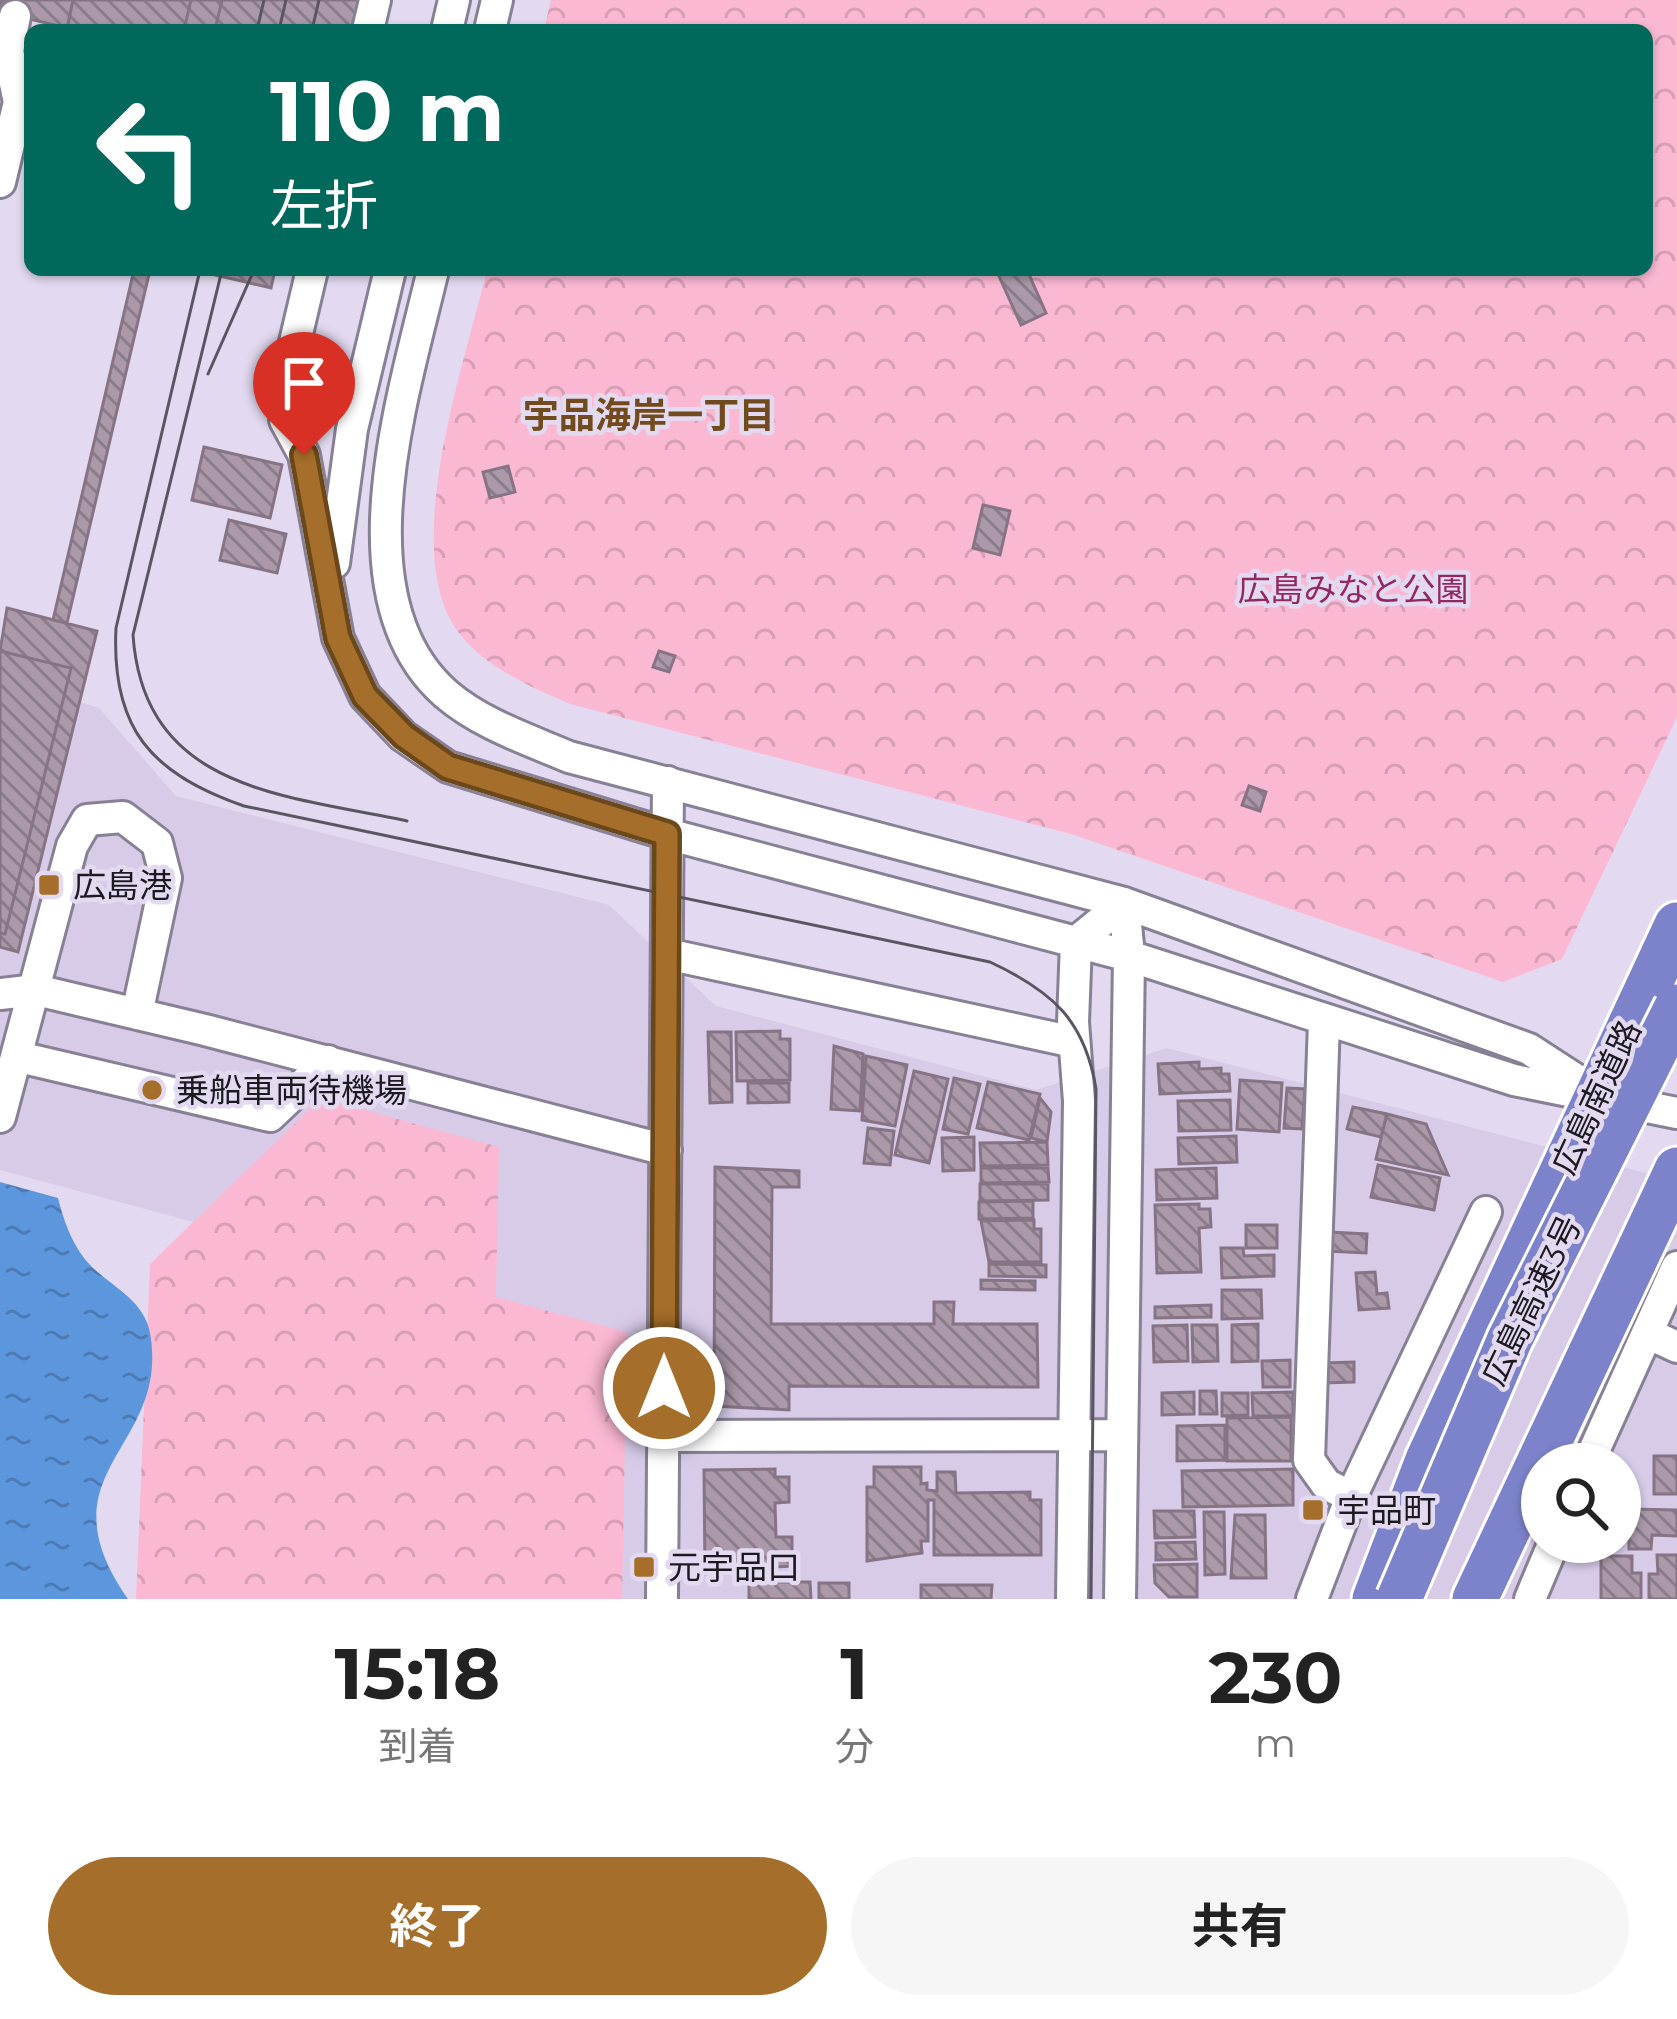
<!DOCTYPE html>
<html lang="ja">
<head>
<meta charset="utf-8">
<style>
	:root { --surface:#fff; --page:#f6f6f6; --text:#222; --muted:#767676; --accent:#a56e2a }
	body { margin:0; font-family:Montserrat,"Noto Sans JP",sans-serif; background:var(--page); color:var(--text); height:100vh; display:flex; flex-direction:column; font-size:45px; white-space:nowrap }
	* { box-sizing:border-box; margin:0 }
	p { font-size:39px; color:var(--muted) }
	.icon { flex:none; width:66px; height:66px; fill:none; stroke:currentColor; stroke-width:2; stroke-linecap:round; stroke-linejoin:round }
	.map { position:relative; height:1599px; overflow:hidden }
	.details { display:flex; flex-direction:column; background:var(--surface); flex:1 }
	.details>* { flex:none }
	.banner { position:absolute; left:24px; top:24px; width:1629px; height:252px; border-radius:18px; box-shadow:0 3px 9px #0004; background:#00695c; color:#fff; overflow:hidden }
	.buttons { position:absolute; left:1521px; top:1443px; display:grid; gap:24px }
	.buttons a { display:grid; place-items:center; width:120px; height:120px; border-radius:50%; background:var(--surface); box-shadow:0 3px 9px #0004; font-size:60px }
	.pin { position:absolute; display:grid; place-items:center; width:102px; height:102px; color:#fff; margin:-123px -51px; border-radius:50% 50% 50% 0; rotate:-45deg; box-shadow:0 0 12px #0007 }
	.pin .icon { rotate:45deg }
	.me { position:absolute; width:132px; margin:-66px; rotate:0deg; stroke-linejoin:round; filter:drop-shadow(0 0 9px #0008) }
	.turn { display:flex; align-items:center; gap:42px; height:252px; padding:0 48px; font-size:54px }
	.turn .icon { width:156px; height:156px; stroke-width:2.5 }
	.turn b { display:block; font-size:84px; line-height:102px }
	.eta { display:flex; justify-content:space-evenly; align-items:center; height:204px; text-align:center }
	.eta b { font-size:72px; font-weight:700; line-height:84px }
	.cta { display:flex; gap:24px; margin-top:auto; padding:24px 48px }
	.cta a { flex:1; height:138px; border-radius:72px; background:var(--accent); color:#fff; font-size:48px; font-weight:700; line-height:138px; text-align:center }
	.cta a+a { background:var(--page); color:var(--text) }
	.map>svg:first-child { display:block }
	.built { fill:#d7cbe8; fill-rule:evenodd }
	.park { fill:url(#park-crowns) }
	.water { fill:url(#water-ripples) }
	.building { fill:url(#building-back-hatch); stroke:#867484; stroke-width:3 }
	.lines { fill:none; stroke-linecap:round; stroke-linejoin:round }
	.minor-casing { stroke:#888094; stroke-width:36 }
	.highway-casing { stroke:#fff; stroke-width:51 }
	.minor { stroke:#fff; stroke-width:30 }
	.highway { stroke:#7c83ca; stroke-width:45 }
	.tram { stroke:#5a5562; stroke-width:3 }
	.highway-bridge-casing { stroke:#fff; stroke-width:51; stroke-linecap:butt }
	.highway-bridge { stroke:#7c83ca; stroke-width:45 }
	.route-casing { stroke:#6b481b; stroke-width:30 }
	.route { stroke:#a56e2a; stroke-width:21 }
	.poi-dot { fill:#a56e2a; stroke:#e3daf1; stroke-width:4.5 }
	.labels { text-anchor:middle; stroke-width:9; stroke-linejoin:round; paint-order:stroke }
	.park-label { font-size:33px; fill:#93275f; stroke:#e3daf1 }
	.poi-label { font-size:33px; fill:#1c1921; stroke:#e3daf1; text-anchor:start }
	.street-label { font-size:33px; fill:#1c1921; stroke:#e3daf1 }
	.neighbourhood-label { font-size:36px; font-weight:bold; fill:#714b1d; stroke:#e3daf1 }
</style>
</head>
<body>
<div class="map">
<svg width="1677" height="1599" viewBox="0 0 1677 1599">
	<defs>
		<pattern id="park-crowns" width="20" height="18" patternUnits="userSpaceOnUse" patternTransform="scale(3)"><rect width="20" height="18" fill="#fbb8d3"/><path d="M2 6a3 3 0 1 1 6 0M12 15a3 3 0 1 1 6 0" fill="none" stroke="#d79eb5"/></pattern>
		<pattern id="water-ripples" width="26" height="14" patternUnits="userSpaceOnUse" patternTransform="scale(3)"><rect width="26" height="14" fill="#5c97de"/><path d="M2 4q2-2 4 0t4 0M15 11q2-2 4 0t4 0" fill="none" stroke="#4b7ab4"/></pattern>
		<pattern id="building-back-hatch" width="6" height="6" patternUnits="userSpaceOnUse" patternTransform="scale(3)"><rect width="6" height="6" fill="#ab99aa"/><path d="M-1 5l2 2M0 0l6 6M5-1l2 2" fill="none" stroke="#8a7c8a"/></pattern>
	</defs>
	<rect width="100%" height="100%" fill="#e3daf1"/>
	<path class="built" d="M0 676 99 708 176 796 609 905 716 1006 1036 1090 1167 1048 1677 1181V1599H198L205 1225 0 1170ZM1542 1464H1620V1542H1542Z"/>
	<path class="park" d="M551 0H1677V717L1562 959 1503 982 1071 834 570 704C525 684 469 661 447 613 408 524 465 361 487 270H1647V30H544Z
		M321 1098 499 1147 496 1297 627 1332 622 1599H136L150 1264Z"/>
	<path class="water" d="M0 1182 58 1198C64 1221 70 1239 84 1258 104 1284 144 1297 150 1333 171 1450 38 1470 128 1599H0Z"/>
	<path class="building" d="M0 0H73L67 28 0 12Z
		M73 0H191L184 30H67Z
		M191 0H222L215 30H184Z
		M222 0H363L356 30H215Z
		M134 270H150L67 623 53 620Z
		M194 270H275L271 288Z
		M1006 270H1027L1046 313 1021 325 998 274Z
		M204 447 282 465 270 518 192 500Z
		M508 466 515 492 490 498 483 472Z
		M983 505 1010 511 1000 555 973 548Z
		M229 520 286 534 277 573 220 560Z
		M7 608 97 631 18 952 0 947V933L5 934 71 668 0 651Z
		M0 651 71 668 5 934 0 933Z
		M659 651 675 656 669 672 653 667Z
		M1249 786 1266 792 1260 811 1242 805Z
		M780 1031V1039H790V1080L737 1081 736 1032Z
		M708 1032H731L732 1102 710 1103Z
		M834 1046 863 1054 860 1111 831 1109Z
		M866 1056 907 1065 895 1126 862 1120Z
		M1199 1062V1069L1221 1068V1074H1229L1230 1091 1160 1094 1158 1064Z
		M914 1071 948 1079 929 1163 895 1155Z
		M954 1078 980 1084 968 1134 943 1129Z
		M1240 1080 1282 1083 1279 1132 1237 1129Z
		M988 1082 1040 1094 1029 1140 977 1128Z
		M748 1083H789V1102L748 1103Z
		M1287 1088 1305 1089 1302 1129 1284 1128Z
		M1040 1098 1051 1112 1047 1142 1031 1138Z
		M1230 1100 1231 1130 1179 1131 1178 1101Z
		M1353 1107 1387 1114 1381 1137 1347 1129Z
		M1387 1114 1426 1124 1448 1175 1376 1159Z
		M868 1128 894 1131 890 1165 864 1163Z
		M1236 1136 1237 1162 1179 1164 1178 1138Z
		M974 1137V1170L943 1171 942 1138Z
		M1047 1142 1048 1165 981 1166 980 1143Z
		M1378 1165 1440 1178 1434 1210 1371 1197Z
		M715 1167 799 1171V1187H772L771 1324H934V1302H954L953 1324H1037L1038 1387 789 1386V1410L714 1406Z
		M981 1168H1048L1049 1182 981 1183Z
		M1216 1168 1217 1198 1157 1200 1156 1170Z
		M980 1184H1048V1200L980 1201Z
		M1033 1201V1218L979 1219V1202Z
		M1199 1204V1209H1210L1211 1227 1199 1228 1201 1272 1157 1273 1155 1205Z
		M1034 1220V1229H1041V1262H989L981 1221Z
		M1246 1225H1277V1248H1246Z
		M1328 1232 1367 1234 1366 1253 1327 1251Z
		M1221 1248H1243L1244 1256 1274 1255V1276L1222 1278Z
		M989 1264 1046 1265V1277L989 1276Z
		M1375 1272 1377 1294 1387 1293 1389 1308 1359 1310 1356 1273Z
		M981 1280 1035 1281V1290L981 1289Z
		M1222 1290H1261L1262 1318 1222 1319Z
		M1211 1305V1317L1155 1318V1307Z
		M1258 1324V1361L1232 1362V1325Z
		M1187 1325 1188 1361 1154 1362 1153 1326Z
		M1192 1325H1217L1218 1361 1193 1362Z
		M1290 1360V1387H1263L1262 1361Z
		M1354 1362V1382L1323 1383V1363Z
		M1200 1391H1216L1217 1414H1200Z
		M1194 1392V1414L1162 1415V1393Z
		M1293 1392V1416H1253L1252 1393Z
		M1222 1393H1248V1415L1222 1416Z
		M1291 1417V1461H1227V1418Z
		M1225 1425V1460L1177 1461V1426Z
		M1654 1456H1677V1494H1654Z
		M874 1467H921V1484L927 1483V1490L937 1491V1472H955L956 1493 1030 1492V1500H1041V1555H934V1500H928V1541H921L922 1553 867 1561V1487H874Z
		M775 1469V1477H789V1502L775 1503 776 1537H792V1566L776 1567V1573L705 1574 704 1470Z
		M1293 1469V1505L1183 1507 1182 1471Z
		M1629 1509 1677 1510V1536L1652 1535 1651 1549H1629Z
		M1154 1511H1194L1195 1537 1155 1538Z
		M1204 1512H1224L1225 1574 1205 1575Z
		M1235 1515H1265L1266 1578H1231Z
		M1195 1542 1196 1559 1156 1560V1543Z
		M1657 1555H1677V1599H1649V1574H1658Z
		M1601 1556H1632V1573H1641V1599H1601Z
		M1197 1564V1597H1169L1155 1583 1154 1565Z
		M749 1582H810L811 1599H749Z
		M819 1583H849V1599H819Z
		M921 1585H992L991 1599H921Z"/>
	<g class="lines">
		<defs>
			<path id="minor" d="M368 30 375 0
				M447 30 454 0
				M490 30 497 0
				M0 182 19 102 8 51 15 16
				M312 270 291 359 285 420 304 455 338 638 365 696 403 736 448 767 667 834 1129 956 1514 1080 1677 1113
				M433 270C405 390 336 598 446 694 481 724 527 739 569 757L1124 903 1529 1049 1586 1086
				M334 563 352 429 390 270
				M667 954 1074 1042
				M0 994 36 990 205 1030 666 1150
				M1324 1021 1309 1460 1326 1484 1351 1497
				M19 1057 270 1116 328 1061
				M0 1117 72 846 87 820 123 817 157 843 166 878 137 1014
				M1647 1333 1677 1347
				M664 1436 1120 1435
				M1588 1464 1677 1267
				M662 1599 668 782
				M1072 1599 1079 1101 1073 1022 1076 942 1124 903
				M1120 1599 1129 956 1124 903
				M1312 1599 1351 1497 1486 1212
				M1530 1599 1554 1542"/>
			<path id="highway" d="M1375 1599 1428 1460 1677 925
				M1475 1599 1677 1170"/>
		</defs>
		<use href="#minor" class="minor-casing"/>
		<use href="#highway" class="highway-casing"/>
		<use href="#minor" class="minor"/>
		<use href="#highway" class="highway"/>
		<path class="tram" d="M257 30 264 0
			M279 30 286 0
			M312 30 319 0
			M200 270 116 628C111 728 151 774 244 806L990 962C1052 991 1085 1020 1096 1089L1091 1599
			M222 270 133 635C144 791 285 795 407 821
			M208 374 254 270"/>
		<defs>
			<path id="highway-bridge" d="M1399 1599 1510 1339 1677 1007"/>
		</defs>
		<use href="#highway-bridge" class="highway-bridge-casing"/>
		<use href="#highway-bridge" class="highway-bridge"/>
	</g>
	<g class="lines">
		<defs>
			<path id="route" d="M304 455 338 638 365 696 404 736 448 767 667 834 664 1388"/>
		</defs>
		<use href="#route" class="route-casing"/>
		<use href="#route" class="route"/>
	</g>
	<g class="poi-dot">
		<rect x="37" y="873" width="24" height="24" rx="6"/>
		<circle cx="152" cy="1090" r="12"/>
		<rect x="1301" y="1498" width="24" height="24" rx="6"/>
		<rect x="632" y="1555" width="24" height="24" rx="6"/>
	</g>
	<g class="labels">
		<g class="park-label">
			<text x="1353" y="601">広島みなと公園</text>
		</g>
		<g class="poi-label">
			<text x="73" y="897">広島港</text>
			<text x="176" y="1102">乗船車両待機場</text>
			<text x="1337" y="1522">宇品町</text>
			<text x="668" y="1579">元宇品口</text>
		</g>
		<g class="street-label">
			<text transform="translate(1596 1097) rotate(-65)" y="12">広島南道路</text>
			<text transform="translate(1531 1300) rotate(-64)" y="12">広島高速3号</text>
		</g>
		<g class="neighbourhood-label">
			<text x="649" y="428">宇品海岸一丁目</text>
		</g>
	</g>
</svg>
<div class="buttons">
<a><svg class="icon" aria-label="search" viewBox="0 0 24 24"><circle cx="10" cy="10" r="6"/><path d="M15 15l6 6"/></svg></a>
</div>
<div class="pin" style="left:304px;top:455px;background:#d93025"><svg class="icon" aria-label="arrive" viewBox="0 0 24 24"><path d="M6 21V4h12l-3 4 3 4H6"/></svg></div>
<svg class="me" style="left:664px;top:1388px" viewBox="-20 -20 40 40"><circle r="17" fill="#a56e2a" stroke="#fff" stroke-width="3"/><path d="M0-11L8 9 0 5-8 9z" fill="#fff"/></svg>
<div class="banner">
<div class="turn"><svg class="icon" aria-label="left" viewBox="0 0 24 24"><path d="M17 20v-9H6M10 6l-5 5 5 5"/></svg><div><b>110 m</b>左折</div></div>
</div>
</div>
<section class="details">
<div class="eta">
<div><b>15:18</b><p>到着</p></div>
<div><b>1</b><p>分</p></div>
<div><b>230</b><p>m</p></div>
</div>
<div class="cta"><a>終了</a><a>共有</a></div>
</section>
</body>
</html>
